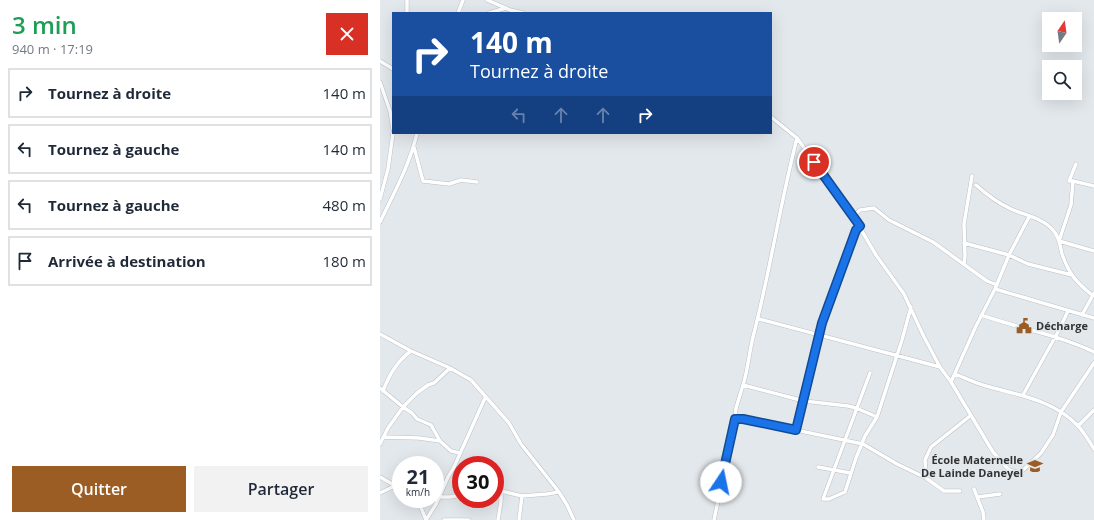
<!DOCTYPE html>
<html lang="fr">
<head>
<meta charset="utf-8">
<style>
	:root { --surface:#fff; --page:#f2f2f3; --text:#1f2937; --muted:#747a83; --line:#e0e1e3; --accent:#9b5d23 }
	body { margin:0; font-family:"Open Sans",sans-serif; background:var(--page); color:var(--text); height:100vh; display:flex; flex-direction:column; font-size:15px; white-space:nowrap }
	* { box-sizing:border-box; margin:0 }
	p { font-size:13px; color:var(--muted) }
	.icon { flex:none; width:22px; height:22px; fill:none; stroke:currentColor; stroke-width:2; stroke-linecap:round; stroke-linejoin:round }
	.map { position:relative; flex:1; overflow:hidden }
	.details { display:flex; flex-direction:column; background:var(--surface); width:380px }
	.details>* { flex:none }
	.top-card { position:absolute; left:12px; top:12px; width:380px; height:122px; border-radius:0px; box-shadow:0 4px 16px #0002; background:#1a4fa0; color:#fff; overflow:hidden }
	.needle { width:26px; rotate:13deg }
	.tools { position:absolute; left:662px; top:12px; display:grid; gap:8px }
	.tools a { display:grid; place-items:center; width:40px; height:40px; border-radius:0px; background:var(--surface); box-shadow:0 4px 16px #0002; font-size:20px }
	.speed { position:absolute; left:12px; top:456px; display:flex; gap:8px; font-size:20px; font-weight:700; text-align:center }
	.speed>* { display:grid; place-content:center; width:52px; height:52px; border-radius:50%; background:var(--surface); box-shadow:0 4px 16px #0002; line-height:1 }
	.speed small { font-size:10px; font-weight:400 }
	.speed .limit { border:6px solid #d22; background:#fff; color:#111 }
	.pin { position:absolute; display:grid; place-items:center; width:34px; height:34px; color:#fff; margin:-17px; border:2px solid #fff; border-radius:50%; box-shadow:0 1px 4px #0007 }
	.me { position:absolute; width:44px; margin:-22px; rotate:11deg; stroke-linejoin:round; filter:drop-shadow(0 0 3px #0008) }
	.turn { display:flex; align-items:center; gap:14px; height:84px; padding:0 12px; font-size:18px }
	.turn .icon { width:52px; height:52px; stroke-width:2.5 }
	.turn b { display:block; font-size:28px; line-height:34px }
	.lanes { display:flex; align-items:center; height:38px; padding:0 12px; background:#0003; justify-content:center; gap:20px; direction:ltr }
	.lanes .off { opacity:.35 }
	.round { display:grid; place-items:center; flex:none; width:42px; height:42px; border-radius:0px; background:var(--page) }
	.headline { display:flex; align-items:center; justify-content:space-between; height:68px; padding:0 12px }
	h1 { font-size:24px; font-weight:600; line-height:30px; color:#1e9e55 }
	.button { display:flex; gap:8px; margin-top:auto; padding:8px 12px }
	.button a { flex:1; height:46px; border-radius:0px; background:var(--accent); color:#fff; font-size:16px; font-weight:600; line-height:46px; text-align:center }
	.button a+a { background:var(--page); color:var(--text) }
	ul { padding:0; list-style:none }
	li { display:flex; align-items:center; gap:12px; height:50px; margin:0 8px 6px; padding:0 4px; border:2px solid var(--line); border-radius:0px }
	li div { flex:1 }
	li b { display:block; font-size:15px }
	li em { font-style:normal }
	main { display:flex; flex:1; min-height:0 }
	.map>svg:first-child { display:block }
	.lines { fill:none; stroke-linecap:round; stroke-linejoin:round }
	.minor-casing { stroke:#bcc0c5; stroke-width:4.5 }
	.minor { stroke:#fff; stroke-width:3.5 }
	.route-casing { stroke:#114b97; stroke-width:10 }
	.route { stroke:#1a73e8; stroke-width:7 }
	.labels { text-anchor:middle; stroke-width:3; stroke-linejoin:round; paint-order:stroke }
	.poi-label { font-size:11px; font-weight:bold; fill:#323335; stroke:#e3e8ec; text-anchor:start }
</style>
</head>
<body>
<main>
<section class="details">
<div class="headline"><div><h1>3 min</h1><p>940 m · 17:19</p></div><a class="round" style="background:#d93025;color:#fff"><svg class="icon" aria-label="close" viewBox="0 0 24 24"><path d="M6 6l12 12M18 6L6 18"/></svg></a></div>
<ul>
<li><svg class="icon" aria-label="right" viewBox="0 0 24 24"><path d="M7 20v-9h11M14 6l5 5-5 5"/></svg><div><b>Tournez à droite</b></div><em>140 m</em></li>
<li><svg class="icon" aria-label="left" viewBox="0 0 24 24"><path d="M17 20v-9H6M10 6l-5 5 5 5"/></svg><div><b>Tournez à gauche</b></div><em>140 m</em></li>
<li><svg class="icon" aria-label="left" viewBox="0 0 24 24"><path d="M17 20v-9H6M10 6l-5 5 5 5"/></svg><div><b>Tournez à gauche</b></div><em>480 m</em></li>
<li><svg class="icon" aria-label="arrive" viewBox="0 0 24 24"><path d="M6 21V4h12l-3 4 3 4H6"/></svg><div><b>Arrivée à destination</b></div><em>180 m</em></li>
</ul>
<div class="button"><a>Quitter</a><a>Partager</a></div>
</section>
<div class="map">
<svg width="714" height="520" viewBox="0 0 714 520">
	<rect width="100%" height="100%" fill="#e3e8ec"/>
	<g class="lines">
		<defs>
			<path id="minor" d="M27 0V13
				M107 0 130 10 143 13
				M78 13 83 0
				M109 13 126 8
				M0 61 13 69
				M0 82 10 111 13 129
				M391 117 417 138 473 216 496 255 524 294 544 337 560 367 571 382 613 452 629 470 640 473 661 453 673 435 681 412 714 363
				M417 138C400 204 390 272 373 337 369 353 368 370 363 385L424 401 468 406 476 408C483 411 490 414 497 417L485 436 476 458 465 492 449 499H443C459 457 474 415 490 373
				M34 147 43 181 69 184 81 180 97 182
				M693 181 714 186
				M596 185C607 195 618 203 631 209 644 215 662 218 672 229 679 236 680 245 682 254 689 274 696 282 712 295
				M0 199 8 169 13 133
				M473 216 480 210 494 208 509 220 553 242 607 281 617 285
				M0 222C14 193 30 164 37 133
				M679 241 691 205 693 181H689L696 164
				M679 241 714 251
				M584 243 629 255 648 264 692 275
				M584 264 585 256 584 224 592 176
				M615 289 714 318
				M601 315C638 328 679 335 714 352
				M702 315 714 293
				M379 319 560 367
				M0 334 31 351 70 368 91 380 129 423 141 444 179 492 187 505 194 520
				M575 374C585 378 595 383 606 386 638 395 674 400 698 426 704 432 709 441 714 449
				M571 382 596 326 615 289 629 255 649 217
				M363 385 356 408 355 419H363L483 444 517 464 546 478 564 491H580
				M0 388 23 407 37 393 48 385 54 383 70 368
				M3 391C9 375 17 361 31 351
				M643 395 679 330 688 311
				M497 417 522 340 531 307
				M698 426 714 410
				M416 430 442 323 476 230 479 226
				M4 437 39 438 60 441
				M0 444 8 428 23 407 32 413 37 419 51 425 60 441 71 451 80 453
				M438 467 470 473
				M0 477 21 489
				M546 478 545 460 551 447 590 416
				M594 489 603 512 604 520
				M0 493 15 486
				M59 497H70L81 495
				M598 497 620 494
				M36 499 40 505 46 520
				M46 520 56 504 68 477 74 467 105 398
				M64 520H89
				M118 520 121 501V491L142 496 167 494 179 492
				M139 520 142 496
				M334 520 355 419"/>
		</defs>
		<use href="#minor" class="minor-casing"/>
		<use href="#minor" class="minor"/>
	</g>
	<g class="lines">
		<defs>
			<path id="route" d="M341 482 355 419H363L416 430 442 323 476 230 480 226 434 162"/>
		</defs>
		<use href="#route" class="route-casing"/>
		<use href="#route" class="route"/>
	</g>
	<defs>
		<symbol id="civic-bare" viewBox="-9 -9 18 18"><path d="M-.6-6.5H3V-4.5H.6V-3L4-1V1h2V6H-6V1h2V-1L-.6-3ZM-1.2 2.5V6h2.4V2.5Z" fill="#9b5d23" stroke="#e3e8ec" stroke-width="2.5" paint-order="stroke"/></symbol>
		<symbol id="school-bare" viewBox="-9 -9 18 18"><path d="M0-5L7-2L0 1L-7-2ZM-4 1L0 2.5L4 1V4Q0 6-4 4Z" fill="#9b5d23" stroke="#e3e8ec" stroke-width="2.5" paint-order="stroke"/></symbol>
	</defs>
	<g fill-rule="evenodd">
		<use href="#civic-bare" x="633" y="315" width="22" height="22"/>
		<use href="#school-bare" x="644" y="455" width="22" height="22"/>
	</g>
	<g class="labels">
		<g class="poi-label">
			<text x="656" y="330">Décharge</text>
			<text x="643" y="464" text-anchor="end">École Maternelle<tspan x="643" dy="13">De Lainde Daneyel</tspan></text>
		</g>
	</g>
</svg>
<div class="tools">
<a><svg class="needle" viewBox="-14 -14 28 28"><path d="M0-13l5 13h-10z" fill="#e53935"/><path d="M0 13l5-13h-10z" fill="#747a83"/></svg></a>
<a><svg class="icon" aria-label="search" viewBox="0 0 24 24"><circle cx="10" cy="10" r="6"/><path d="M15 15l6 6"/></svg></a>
</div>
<div class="speed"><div>21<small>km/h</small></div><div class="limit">30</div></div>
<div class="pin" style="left:434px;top:162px;background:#d93025"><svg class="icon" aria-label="arrive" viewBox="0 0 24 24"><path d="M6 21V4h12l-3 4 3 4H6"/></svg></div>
<svg class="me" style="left:341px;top:482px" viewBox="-20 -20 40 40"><circle r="19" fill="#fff"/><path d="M0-13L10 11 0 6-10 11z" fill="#1a73e8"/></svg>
<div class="top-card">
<div class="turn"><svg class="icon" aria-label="right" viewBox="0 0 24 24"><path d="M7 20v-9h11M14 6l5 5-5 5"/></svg><div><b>140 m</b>Tournez à droite</div></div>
<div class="lanes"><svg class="icon off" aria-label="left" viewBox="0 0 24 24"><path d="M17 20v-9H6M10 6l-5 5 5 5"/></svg><svg class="icon off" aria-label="ahead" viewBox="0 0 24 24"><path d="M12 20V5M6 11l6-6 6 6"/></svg><svg class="icon off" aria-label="ahead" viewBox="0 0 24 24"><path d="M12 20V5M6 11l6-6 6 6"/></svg><svg class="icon" aria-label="right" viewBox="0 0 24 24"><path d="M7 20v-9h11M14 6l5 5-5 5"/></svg></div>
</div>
</div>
</main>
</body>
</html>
